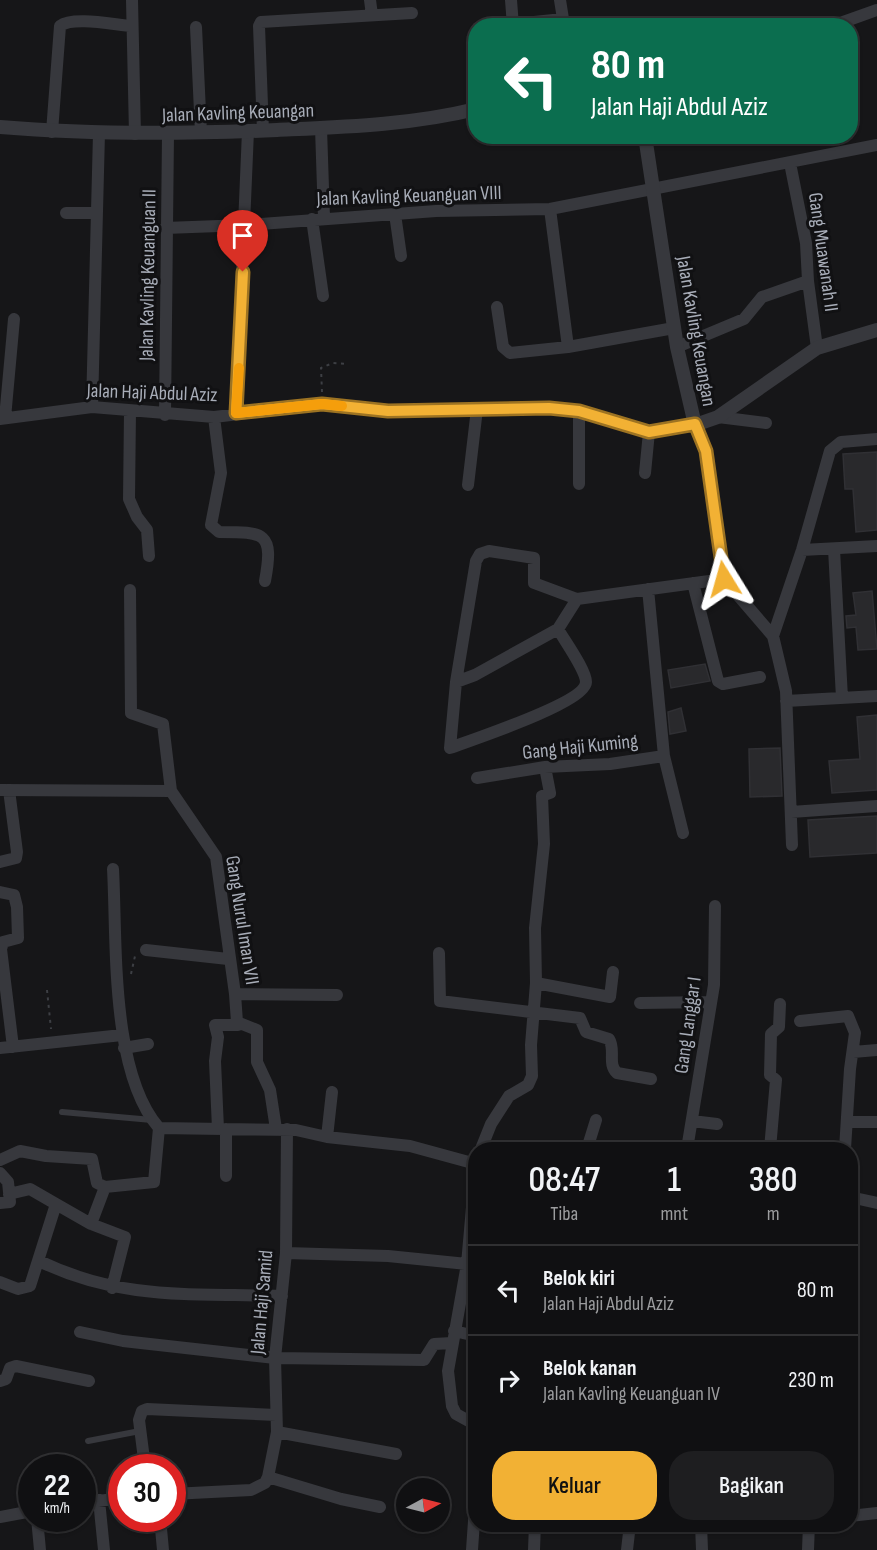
<!DOCTYPE html>
<html lang="id">
<head>
<meta charset="utf-8">
<style>
	:root { --surface:#101012; --page:#1e1e20; --text:#f1f3f6; --muted:#9c9d9f; --line:#303032; --accent:#f2b134 }
	body { margin:0; font-family:"Sofia Sans Condensed",sans-serif; background:var(--page); color:var(--text); height:100vh; display:flex; flex-direction:column; font-size:22px; white-space:nowrap }
	* { box-sizing:border-box; margin:0 }
	p { font-size:20px; color:var(--muted) }
	.icon { flex:none; width:33px; height:33px; fill:none; stroke:currentColor; stroke-width:2; stroke-linecap:round; stroke-linejoin:round }
	.map { position:relative; flex:1; overflow:hidden }
	.drawer { position:absolute; left:468px; top:1142px; width:390px; height:390px; display:flex; flex-direction:column; background:var(--surface); border-radius:24px; box-shadow:0 2px 4px #0004,0 0 0 2px var(--line) }
	.drawer>* { flex:none }
	.guide { position:absolute; left:468px; top:18px; width:390px; height:126px; border-radius:24px; box-shadow:0 2px 4px #0004,0 0 0 2px var(--line); background:#0b6e4f; color:#fff; overflow:hidden }
	.needle { width:39px; rotate:83deg }
	.controls { position:absolute; left:396px; top:1478px; display:grid; gap:12px }
	.controls a { display:grid; place-items:center; width:54px; height:54px; border-radius:50%; background:var(--surface); box-shadow:0 2px 4px #0004,0 0 0 2px var(--line); font-size:30px }
	.speed { position:absolute; left:18px; top:1454px; display:flex; gap:12px; font-size:30px; font-weight:700; text-align:center }
	.speed>* { display:grid; place-content:center; width:78px; height:78px; border-radius:50%; background:var(--surface); box-shadow:0 2px 4px #0004,0 0 0 2px var(--line); line-height:1 }
	.speed small { font-size:15px; font-weight:400 }
	.speed .limit { border:9px solid #d22; background:#fff; color:#111 }
	.pin { position:absolute; display:grid; place-items:center; width:51px; height:51px; color:#fff; margin:-62px -26px; border-radius:50% 50% 50% 0; rotate:-45deg; box-shadow:0 0 6px #0007 }
	.pin .icon { rotate:45deg }
	.me { position:absolute; width:66px; margin:-33px; rotate:352deg; stroke-linejoin:round; filter:drop-shadow(0 0 4px #0008) }
	.turn { display:flex; align-items:center; gap:21px; height:126px; padding:0 24px; font-size:27px }
	.turn .icon { width:78px; height:78px; stroke-width:2.5 }
	.turn b { display:block; font-size:42px; line-height:51px }
	.eta { display:flex; justify-content:space-evenly; align-items:center; height:102px; text-align:center }
	.eta b { font-size:36px; font-weight:600; line-height:42px }
	.action { display:flex; gap:12px; margin-top:auto; padding:12px 24px }
	.action a { flex:1; height:69px; border-radius:24px; background:var(--accent); color:#111; font-size:24px; font-weight:600; line-height:69px; text-align:center }
	.action a+a { background:var(--page); color:var(--text) }
	ul { padding:0; list-style:none }
	li { display:flex; align-items:center; gap:18px; height:90px; padding:0 24px; border-top:2px solid var(--line) }
	li div { flex:1 }
	li b { display:block; font-size:22px }
	li em { font-style:normal }
	.map>svg:first-child { display:block }
	.building { fill:#29292c; stroke:#303034; stroke-width:1.5 }
	.lines { fill:none; stroke-linecap:round; stroke-linejoin:round }
	.path { stroke:#3d3f44; stroke-width:2; stroke-dasharray:3 4.5; stroke-linecap:butt }
	.service { stroke:#37383d; stroke-width:6 }
	.minor { stroke:#37383d; stroke-width:12 }
	.tertiary { stroke:#37383d; stroke-width:14 }
	.route-casing { stroke:#9d7322; stroke-width:15 }
	.route { stroke:#f2b134; stroke-width:10 }
	.slow { stroke:#f59e0b; stroke-width:10 }
	.labels { text-anchor:middle; stroke-width:6; stroke-linejoin:round; paint-order:stroke }
	.street-label { font-size:20px; fill:#a8adb8; stroke:#111113 }
</style>
</head>
<body>
<div class="map">
<svg width="877" height="1550" viewBox="0 0 877 1550">
	<rect width="100%" height="100%" fill="#161618"/>
	<path class="building" d="M877 452V530L856 532 853 489H845L843 454Z
		M872 591 877 649 858 650 856 627 847 628 846 616 856 615 853 593Z
		M705 664 710 681 671 688 668 670Z
		M681 708 686 731 670 734 668 712Z
		M877 715V790L832 793 829 761 860 759 857 717Z
		M780 748 782 796 750 797 749 749Z
		M877 816V853L810 857 808 820Z"/>
	<g class="lines">
		<path class="path" d="M322 392 321 368 333 363 347 364
			M131 974 135 956
			M47 990 51 1029"/>
		<path class="service" d="M62 1112 152 1120
			M88 1441 140 1431"/>
		<path class="minor" d="M132 0 135 134
			M370 0 372 15
			M511 0 513 26
			M560 0 564 25
			M534 22 563 19
			M832 26 877 10
			M196 27 201 133
			M321 128 324 218
			M263 131 259 26 261 22 412 13
			M52 132 60 26C73 16 115 25 132 26
			M790 163 806 243 808 281 817 348
			M550 209 568 347
			M66 213H96
			M395 214 401 256
			M312 219 323 296
			M165 228 246 225 436 211 550 209 877 145
			M497 307 503 347 510 353 568 347 674 328
			M677 347 744 319 762 297 808 281
			M92 407 99 133
			M130 411 129 499 137 517 147 530 149 556
			M236 413 248 131
			M165 415 168 134
			M214 417 221 473 211 525 219 532C265 532 274 532 265 581
			M718 417 766 423
			M5 418 14 319
			M0 419 92 407 214 417 323 404 388 411 549 408 579 411 649 432 695 425 706 451 724 579 773 636 786 691 792 845
			M645 473 649 432
			M579 484V411
			M468 485 477 409
			M834 549 842 698
			M802 550 877 546
			M693 583 718 681 723 684 760 677
			M648 589 664 756 683 833
			M130 590 131 713 163 724 171 791 216 857 235 994 237 1022 257 1030V1062L270 1090 276 1129
			M558 629C564 640 586 670 586 682 585 703 471 740 450 748L456 682 476 561 480 554 489 551 534 558V583L577 599 724 579
			M773 636 802 550 830 451 841 442 877 439
			M456 682 475 675 558 629 577 599
			M786 701 877 696
			M477 778 545 767 610 764 664 756
			M0 790 171 791
			M791 812 877 806
			M0 862 16 858 17 852 9 790
			M113 869C117 941 110 1072 159 1128L296 1130 327 1137 410 1146 476 1164
			M0 892 14 895 17 907 18 938 3 942 1 949 13 1047
			M146 950 228 959
			M439 953 440 1001 580 1018 586 1032 609 1039C616 1050 607 1064 617 1073L651 1079
			M536 983 610 997 613 972
			M235 994 337 995
			M640 1003 711 1002
			M800 1021 848 1016 855 1033 850 1069 845 1149
			M0 1048 122 1035
			M124 1048 148 1044
			M853 1052 877 1050
			M692 1121 717 1124
			M848 1122H877
			M218 1129 215 1061 218 1037 215 1025H238
			M226 1129V1176
			M327 1137 332 1092
			M481 1149 491 1124 509 1096 528 1085 532 1076 531 1045 536 983 535 928 544 844 542 796 550 793 545 767
			M587 1149 596 1120
			M687 1149 714 985 715 906
			M770 1149 776 1080 770 1075 771 1034 779 1027 780 1004
			M0 1160 20 1151 46 1156 92 1159 97 1183 105 1187
			M476 1162 467 1264 448 1371 452 1406 456 1414 476 1425
			M0 1173 8 1182 10 1202 0 1203
			M9 1194 30 1189 56 1204
			M850 1197 877 1203
			M286 1253 388 1256 467 1264
			M39 1261C122 1301 192 1293 282 1296
			M0 1282 18 1289 30 1286 56 1204 91 1224
			M112 1288 125 1237 91 1224 105 1187 154 1182 159 1128
			M454 1331 476 1336
			M80 1332 123 1341 275 1358 424 1360 434 1344 452 1343
			M0 1381 6 1379 10 1368 16 1366 89 1381
			M277 1432 396 1454
			M145 1467 139 1420 142 1411 147 1409 276 1415
			M268 1477 341 1499 380 1507
			M172 1494 251 1490 265 1483 268 1477 277 1432 275 1358 286 1253 287 1129
			M99 1500 104 1550
			M82 1503 122 1498
			M850 1516 877 1513
			M0 1517 32 1511
			M37 1518 40 1550
			M160 1518 163 1550
			M701 1524 702 1550
			M472 1550 476 1492
			M534 1550 535 1524
			M627 1550 630 1524
			M808 1550 809 1524"/>
		<path class="tertiary" d="M0 127C93 135 184 134 277 130 343 127 411 125 476 109
			M645 136 677 347 695 425 718 417 817 348 877 330"/>
	</g>
	<g class="lines">
		<defs>
			<path id="route" d="M243 272 236 413 322 404 388 411 549 408 579 411 649 432 695 424 706 451 724 579"/>
		</defs>
		<use href="#route" class="route-casing"/>
		<use href="#route" class="route"/>
		<path class="slow" d="M239 368 236 413 322 404 342 406"/>
	</g>
	<g class="labels">
		<g class="street-label">
			<text transform="translate(238 112) rotate(-2)" y="7">Jalan Kavling Keuangan</text>
			<text transform="translate(409 195) rotate(-2)" y="7">Jalan Kavling Keuanguan VIII</text>
			<text transform="translate(824 252) rotate(82)" y="7">Gang Muawanah II</text>
			<text transform="translate(147 275) rotate(-89)" y="7">Jalan Kavling Keuanguan II</text>
			<text transform="translate(697 331) rotate(80)" y="7">Jalan Kavling Keuangan</text>
			<text transform="translate(152 392) rotate(2)" y="7">Jalan Haji Abdul Aziz</text>
			<text transform="translate(580 746) rotate(-6)" y="7">Gang Haji Kuming</text>
			<text transform="translate(243 920) rotate(81)" y="7">Gang Nurul Iman VII</text>
			<text transform="translate(687 1025) rotate(-82)" y="7">Gang Langgar I</text>
			<text transform="translate(261 1302) rotate(-85)" y="7">Jalan Haji Samid</text>
		</g>
	</g>
</svg>
<div class="controls">
<a><svg class="needle" viewBox="-14 -14 28 28"><path d="M0-13l5 13h-10z" fill="#e53935"/><path d="M0 13l5-13h-10z" fill="#9c9d9f"/></svg></a>
</div>
<div class="speed"><div>22<small>km/h</small></div><div class="limit">30</div></div>
<div class="pin" style="left:243px;top:272px;background:#d93025"><svg class="icon" aria-label="arrive" viewBox="0 0 24 24"><path d="M6 21V4h12l-3 4 3 4H6"/></svg></div>
<svg class="me" style="left:724px;top:579px" viewBox="-20 -20 40 40"><path d="M0-17L14 15 0 8-14 15z" fill="#f2b134" stroke="#fff" stroke-width="4"/></svg>
<div class="guide">
<div class="turn"><svg class="icon" aria-label="left" viewBox="0 0 24 24"><path d="M17 20v-9H6M10 6l-5 5 5 5"/></svg><div><b>80 m</b>Jalan Haji Abdul Aziz</div></div>
</div>
<section class="drawer">
<div class="eta">
<div><b>08:47</b><p>Tiba</p></div>
<div><b>1</b><p>mnt</p></div>
<div><b>380</b><p>m</p></div>
</div>
<ul>
<li><svg class="icon" aria-label="left" viewBox="0 0 24 24"><path d="M17 20v-9H6M10 6l-5 5 5 5"/></svg><div><b>Belok kiri</b><p>Jalan Haji Abdul Aziz</p></div><em>80 m</em></li>
<li><svg class="icon" aria-label="right" viewBox="0 0 24 24"><path d="M7 20v-9h11M14 6l5 5-5 5"/></svg><div><b>Belok kanan</b><p>Jalan Kavling Keuanguan IV</p></div><em>230 m</em></li>
</ul>
<div class="action"><a>Keluar</a><a>Bagikan</a></div>
</section>
</div>
</body>
</html>
